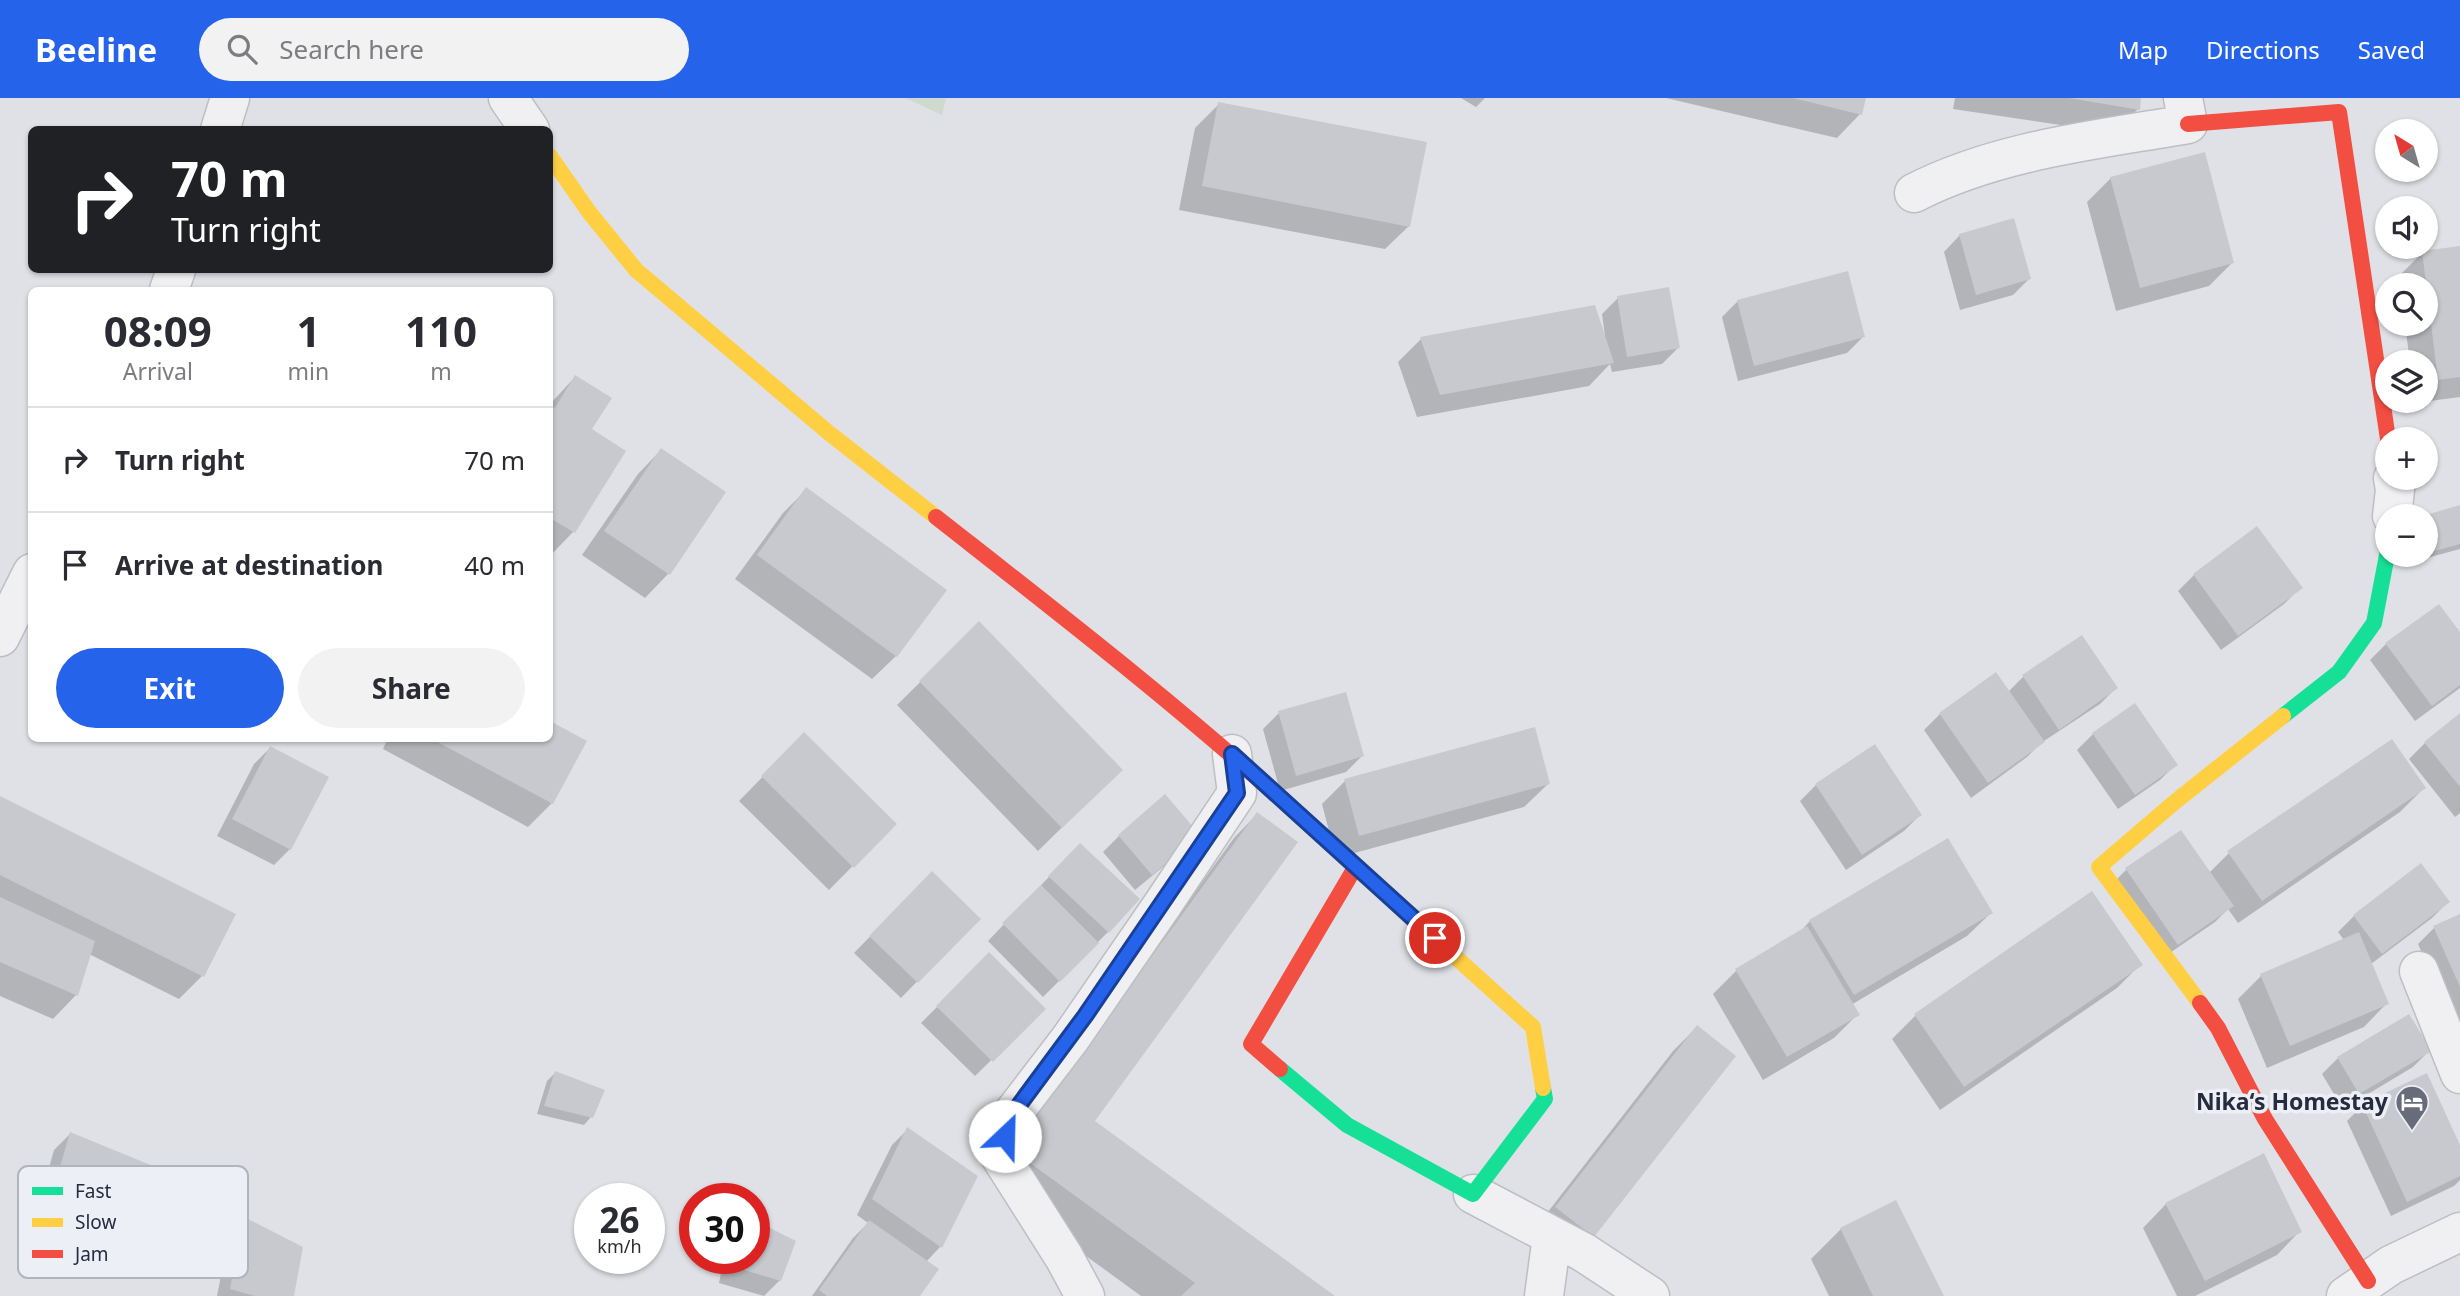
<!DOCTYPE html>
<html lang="en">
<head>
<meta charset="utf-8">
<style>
	:root { --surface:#fff; --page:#f2f2f3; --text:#2b2b33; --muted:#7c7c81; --line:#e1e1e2; --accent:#2563eb }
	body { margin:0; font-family:"Noto Sans",sans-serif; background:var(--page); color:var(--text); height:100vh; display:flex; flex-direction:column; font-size:26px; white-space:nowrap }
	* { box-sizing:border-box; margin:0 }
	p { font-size:23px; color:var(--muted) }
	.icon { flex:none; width:38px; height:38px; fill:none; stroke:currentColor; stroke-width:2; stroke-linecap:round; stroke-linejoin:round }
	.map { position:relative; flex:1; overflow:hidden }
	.details { position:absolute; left:28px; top:189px; width:525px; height:455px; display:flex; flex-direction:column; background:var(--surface); border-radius:10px; box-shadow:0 2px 5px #0004 }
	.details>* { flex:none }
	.top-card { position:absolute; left:28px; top:28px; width:525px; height:147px; border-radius:10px; box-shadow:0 2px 5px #0004; background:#202124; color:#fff; overflow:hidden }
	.needle { width:46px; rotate:323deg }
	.tools { position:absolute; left:2375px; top:21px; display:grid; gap:14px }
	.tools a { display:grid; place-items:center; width:63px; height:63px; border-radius:50%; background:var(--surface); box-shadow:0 2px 5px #0004; font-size:35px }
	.speed { position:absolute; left:574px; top:1085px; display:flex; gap:14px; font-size:35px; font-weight:700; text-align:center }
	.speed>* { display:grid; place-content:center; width:91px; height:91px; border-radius:50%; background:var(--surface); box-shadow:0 2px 5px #0004; line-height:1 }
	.speed small { font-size:18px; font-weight:400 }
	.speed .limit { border:10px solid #d22; background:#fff; color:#111 }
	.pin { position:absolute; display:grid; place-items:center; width:60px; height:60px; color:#fff; margin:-30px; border:4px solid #fff; border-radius:50%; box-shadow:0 2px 7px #0007 }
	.me { position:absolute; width:77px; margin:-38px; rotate:24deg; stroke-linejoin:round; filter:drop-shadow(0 0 5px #0008) }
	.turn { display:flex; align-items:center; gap:24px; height:147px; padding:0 28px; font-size:32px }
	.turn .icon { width:91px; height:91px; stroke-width:2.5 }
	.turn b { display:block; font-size:49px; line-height:60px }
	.eta { display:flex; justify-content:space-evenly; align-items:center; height:119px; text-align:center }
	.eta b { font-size:42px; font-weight:700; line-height:49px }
	.primary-button { display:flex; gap:14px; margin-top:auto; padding:14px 28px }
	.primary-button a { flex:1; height:80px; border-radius:42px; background:var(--accent); color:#fff; font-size:28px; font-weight:700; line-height:80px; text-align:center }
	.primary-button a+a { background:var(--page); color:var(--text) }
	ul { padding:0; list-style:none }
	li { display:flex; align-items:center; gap:21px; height:105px; padding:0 28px; border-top:2px solid var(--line) }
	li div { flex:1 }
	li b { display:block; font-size:26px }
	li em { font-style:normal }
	header { display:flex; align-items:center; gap:42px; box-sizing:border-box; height:98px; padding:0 35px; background:var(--accent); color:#fff }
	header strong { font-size:33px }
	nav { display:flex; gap:38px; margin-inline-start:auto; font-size:24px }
	.search { width:490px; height:63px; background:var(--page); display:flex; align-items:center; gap:18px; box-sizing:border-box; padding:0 24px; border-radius:38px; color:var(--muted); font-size:26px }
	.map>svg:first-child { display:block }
	.green { fill:#ced9d0 }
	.shadow { fill:#0003 }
	.building { fill:#c8c9ce }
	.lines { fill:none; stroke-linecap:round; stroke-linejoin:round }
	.street-casing { stroke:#bdbec4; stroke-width:41 }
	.street { stroke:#f0f0f2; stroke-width:38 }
	.fast { stroke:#16e098; stroke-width:16 }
	.slow { stroke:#ffcf43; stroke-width:16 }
	.jam { stroke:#f24e42; stroke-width:16 }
	.route-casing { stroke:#184099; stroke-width:18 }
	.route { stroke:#2563eb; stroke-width:12 }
	.labels { text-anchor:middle; stroke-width:7; stroke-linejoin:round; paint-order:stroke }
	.poi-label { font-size:23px; font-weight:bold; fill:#262b40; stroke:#edeff6; text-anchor:end }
	.key { fill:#edeff6; stroke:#b1b4bf; stroke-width:2 }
	.key-label { font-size:19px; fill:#262b40 }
</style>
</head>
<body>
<header>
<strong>Beeline</strong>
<div class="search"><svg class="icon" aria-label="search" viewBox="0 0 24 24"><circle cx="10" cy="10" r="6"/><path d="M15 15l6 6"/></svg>Search here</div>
<nav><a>Map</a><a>Directions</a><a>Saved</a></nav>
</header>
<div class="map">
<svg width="2460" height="1198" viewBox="0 0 2460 1198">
	<rect width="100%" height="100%" fill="#e0e1e6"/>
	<path class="green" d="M905 0H946L942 17Z"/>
	<path class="shadow" d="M1461 0H1485L1476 9Z
		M1666 0H1864L1860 16 1837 40Z
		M1955 0H2140L2138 11 2114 35 1953 11Z
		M1219 6 1409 128 1385 151 1179 112 1195 30Z
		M2111 80 2232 165 2209 188 2116 213 2087 104Z
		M1960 137 2029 181 2013 197 1960 212 1944 154Z
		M2460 149V299L2415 305V303H2426V264H2410L2405 226H2426V187H2401L2399 178 2423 154Z
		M1618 200 1678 250 1662 266 1612 274 1610 266 1589 288 1417 319 1398 264 1421 241 1603 239 1605 238 1602 216Z
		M1738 203 1863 239 1847 255 1738 283 1722 219Z
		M575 279 590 332 624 353 573 434 550 458V306Z
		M661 352 724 395 668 476 645 500 582 457 638 376Z
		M806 392 896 558 872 581 735 481 783 415Z
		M2460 409V451L2423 461 2422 457H2426V419Z
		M2194 477 2300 490 2284 506 2221 552 2178 493Z
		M979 526 1097 695 1038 753 897 607Z
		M2460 537V590L2415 623 2370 562 2386 546Z
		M1995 577 2008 594 2023 579 2116 590 2100 606 2041 645 2027 659 1971 700 1924 632 1940 616Z
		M1279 615 1362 658 1346 674 1280 693 1263 631Z
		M2460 618V715L2455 719 2409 661 2425 645Z
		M550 625 585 644 552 705 528 729 383 651 388 640H550Z
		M2093 636 2176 666 2160 682 2118 711 2077 652Z
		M804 637 894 726 829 792 739 703Z
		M270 650 290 751 274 767 217 738 254 666Z
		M1345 683 1548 686 1524 709 1336 760 1322 706Z
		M1816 687 1920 717 1904 733 1846 772 1800 703Z
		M2424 690 2400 714 2238 825 2228 811 2215 824 2161 861 2110 788 2126 772 2209 775 2229 755Z
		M0 700 202 878 179 901 89 856 76 897 53 921 0 898Z
		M1257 716 1087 1030 1332 1198H1141L1023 1112 996 1068 1234 740Z
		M1119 738 1182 753 1135 792 1103 754Z
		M1064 763 1108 834 1043 899 988 843Z
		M2421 768 2448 804 2432 820 2371 866 2387 905 2364 929 2267 970 2238 901 2261 878 2344 842 2338 834 2354 818Z
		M932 775 978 821 901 900 854 855Z
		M2092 796 2140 867 2117 890 1940 1012 1892 941 1915 918Z
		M1991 815 1967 838 1851 907 1857 917 1834 940 1763 982 1713 896 1736 873 1797 837 1810 823Z
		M2460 818V940L2418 846 2434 830Z
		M989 857 1043 911 975 978 921 925Z
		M1697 929 1593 1138 1533 1133 1673 953Z
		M2429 953 2413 969 2343 1011 2322 976 2338 960Z
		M555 975 591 1019 584 1027 537 1016 547 983Z
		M2363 1007 2460 1051V1082L2454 1088 2391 1118 2347 1023Z
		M908 1031 975 1078 940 1149 926 1164 918 1198H812L853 1140 868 1125 857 1117 892 1047Z
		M70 1036 151 1069 131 1134 115 1150 36 1116 54 1052Z
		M2166 1106 2300 1133 2277 1157 2195 1198H2177L2143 1130Z
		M245 1121 292 1198H217L229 1137Z
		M1841 1131 1942 1198H1829L1811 1161Z
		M724 1160H754L780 1182 764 1198 719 1185Z"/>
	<path class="building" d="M1793 0H1866L1862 17Z
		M2069 0H2141L2140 12Z
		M1218 4 1427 44 1410 129 1202 88Z
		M2205 54 2234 165 2140 190 2110 79Z
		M2014 120 2031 181 1976 197 1959 136Z
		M2460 148V279L2438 282 2422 153Z
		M1848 173 1865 239 1754 268 1737 202Z
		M1669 189 1680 250 1627 259 1617 198Z
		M1595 207 1614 265 1440 297 1420 239Z
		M575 277 612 300 592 331 626 353 575 435 550 420V307L555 310Z
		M661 350 726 394 670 477 604 433Z
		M806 389 947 492 897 559 757 457Z
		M2460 407V446L2431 454 2426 437V417Z
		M2257 428 2303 490 2238 538 2193 476Z
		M2439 506 2460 534V587L2432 608 2385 545Z
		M979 523 1123 672 1062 730 919 583Z
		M2082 537 2118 590 2059 632 2022 577Z
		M1996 574 2045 644 1988 685 1939 615Z
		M1346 594 1364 658 1296 678 1278 613Z
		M2135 605 2178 667 2135 697 2092 635Z
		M2460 615V689L2424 644Z
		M550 623 587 643 553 706 430 640H550Z
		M1535 629 1550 686 1359 738 1344 681Z
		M804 634 897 726 854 770 761 678Z
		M2392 641 2426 690 2262 803 2227 753Z
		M1875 646 1922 717 1862 757 1815 686Z
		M270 648 329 679 291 752 232 721Z
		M1165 696 1200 737 1152 777 1118 737Z
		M0 698 236 816 204 879 0 777Z
		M1257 714 1298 744 1095 1023 1335 1198H1181L1195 1185 1011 1051Z
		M2181 732 2234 808 2178 847 2125 770Z
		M1948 740 1993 815 1854 897 1809 822Z
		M1080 745 1140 801 1109 835 1048 778Z
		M2421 765 2450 804 2382 856 2353 817Z
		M932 773 981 821 918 885 869 838Z
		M1041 787 1099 845 1060 884 1002 825Z
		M2092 793 2143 867 1964 989 1914 916Z
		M0 799 95 843 78 898 0 864Z
		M2460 816V889L2433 828Z
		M1807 828 1860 917 1787 959 1735 871Z
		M2359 834 2389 906 2290 948 2260 876Z
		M989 854 1046 911 993 964 936 908Z
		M2409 916 2432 953 2359 996 2337 959Z
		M1697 927 1736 958 1594 1139 1555 1109Z
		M555 973 605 992 593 1020 544 1008Z
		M2427 975 2460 1047V1078L2407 1104 2362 1006Z
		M907 1029 978 1078 942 1150 872 1101Z
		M70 1034 153 1068 133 1135 51 1100Z
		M2264 1055 2302 1134 2205 1183 2165 1105Z
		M1896 1102 1944 1198H1873L1840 1130Z
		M244 1119 303 1149 294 1198H255L230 1191Z
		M754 1122 796 1143 781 1183 734 1169 736 1160H754Z
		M869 1122 939 1171 920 1198H827L819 1192Z"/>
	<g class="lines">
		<defs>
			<path id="street" d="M508 0 530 32
				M220 32 230 0
				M1914 95C1998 52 2096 42 2188 26L2183 0
				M169 192 176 172
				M2392 418 2395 392 2393 380
				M0 539 32 475
				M2419 873 2460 976
				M1473 1096 1583 1154 1650 1198
				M1085 1198 1064 1159 1000 1058 1011 1018 1070 941 1163 806 1237 695 1232 656
				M1544 1198 1552 1138
				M2346 1198 2391 1167 2460 1134"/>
		</defs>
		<use href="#street" class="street-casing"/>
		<use href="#street" class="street"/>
		<path class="fast" d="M2283 618 2339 574 2374 525 2387 457
			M1280 971 1347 1027 1473 1096 1545 1001 1543 990"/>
		<path class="slow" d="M550 58 589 114 636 172 829 335 936 419
			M1293 712 1533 929 1543 990
			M2200 905 2099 769 2176 703 2283 618"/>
		<path class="jam" d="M2188 26 2339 14 2388 341
			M936 419C1057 514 1179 608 1293 712
			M2200 905 2218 930 2265 1021 2368 1183
			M1280 971 1251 946 1356 768"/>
	</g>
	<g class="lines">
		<defs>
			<path id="route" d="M1005 1038 1011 1018 1085 918 1237 695 1232 656 1435 840"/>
		</defs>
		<use href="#route" class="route-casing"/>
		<use href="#route" class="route"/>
	</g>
	<defs>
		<symbol id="hotel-pin" viewBox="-11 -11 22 30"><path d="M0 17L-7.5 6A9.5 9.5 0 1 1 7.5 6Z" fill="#676b7a" stroke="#edeff6"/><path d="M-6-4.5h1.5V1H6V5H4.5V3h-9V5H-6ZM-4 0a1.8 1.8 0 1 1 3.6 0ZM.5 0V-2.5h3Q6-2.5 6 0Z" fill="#fff"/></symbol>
	</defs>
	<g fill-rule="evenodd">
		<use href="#hotel-pin" x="2393" y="985" width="38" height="52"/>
	</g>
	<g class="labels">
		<g class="poi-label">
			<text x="2388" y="1012">Nika‘s Homestay</text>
		</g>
	</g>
	<rect x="18" y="1068" width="230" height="112" rx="10" class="key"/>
	<rect x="32" y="1089" width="31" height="8" fill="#16e098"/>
	<rect x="32" y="1120" width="31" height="9" fill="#ffcf43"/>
	<rect x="32" y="1152" width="31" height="8" fill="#f24e42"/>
	<g class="key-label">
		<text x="75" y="1100">Fast</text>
		<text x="75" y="1131">Slow</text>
		<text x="75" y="1163">Jam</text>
	</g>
</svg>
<div class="tools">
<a><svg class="needle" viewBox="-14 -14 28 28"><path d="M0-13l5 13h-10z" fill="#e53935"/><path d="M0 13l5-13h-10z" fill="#7c7c81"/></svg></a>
<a><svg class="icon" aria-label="sound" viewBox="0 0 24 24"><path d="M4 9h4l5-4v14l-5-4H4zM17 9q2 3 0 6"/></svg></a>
<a><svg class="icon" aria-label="search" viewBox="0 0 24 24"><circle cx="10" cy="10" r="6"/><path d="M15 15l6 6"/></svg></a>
<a><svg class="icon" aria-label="layers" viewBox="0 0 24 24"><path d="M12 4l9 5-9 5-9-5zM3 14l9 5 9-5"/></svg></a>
<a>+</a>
<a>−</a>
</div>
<div class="speed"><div>26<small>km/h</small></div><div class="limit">30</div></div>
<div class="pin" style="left:1435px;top:840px;background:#d93025"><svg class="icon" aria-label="arrive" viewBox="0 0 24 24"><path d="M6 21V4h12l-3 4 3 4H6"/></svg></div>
<svg class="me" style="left:1005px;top:1038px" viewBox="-20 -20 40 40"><circle r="19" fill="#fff"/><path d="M0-13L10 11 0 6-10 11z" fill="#2563eb"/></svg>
<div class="top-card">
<div class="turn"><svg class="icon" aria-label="right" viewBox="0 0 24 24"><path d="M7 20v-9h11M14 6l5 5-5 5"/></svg><div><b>70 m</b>Turn right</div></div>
</div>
<section class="details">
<div class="eta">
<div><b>08:09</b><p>Arrival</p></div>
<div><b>1</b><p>min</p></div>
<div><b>110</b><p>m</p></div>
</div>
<ul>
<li><svg class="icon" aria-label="right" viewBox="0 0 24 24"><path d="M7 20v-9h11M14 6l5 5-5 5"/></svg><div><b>Turn right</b></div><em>70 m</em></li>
<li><svg class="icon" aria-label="arrive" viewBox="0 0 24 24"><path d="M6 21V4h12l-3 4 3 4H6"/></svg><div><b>Arrive at destination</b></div><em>40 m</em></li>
</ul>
<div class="primary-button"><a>Exit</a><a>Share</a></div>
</section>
</div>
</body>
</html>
